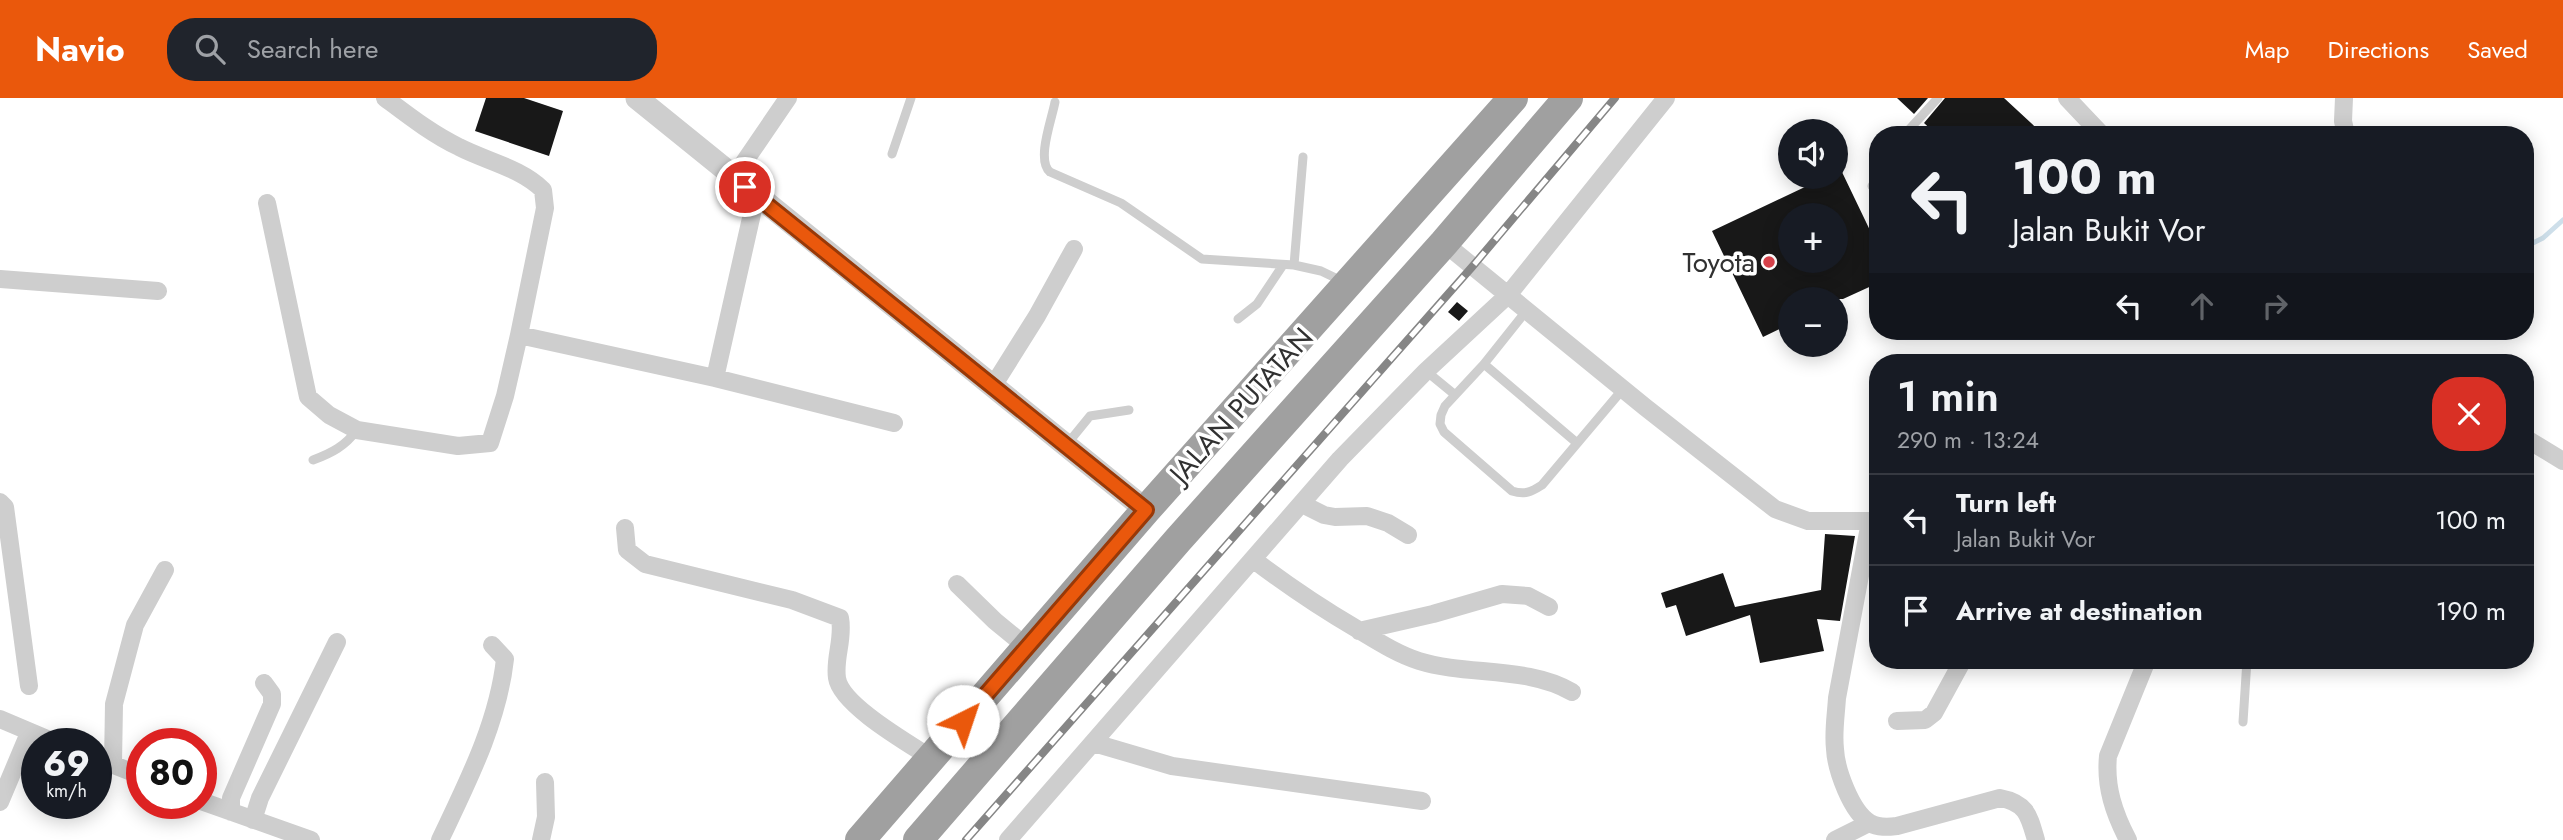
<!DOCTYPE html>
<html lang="en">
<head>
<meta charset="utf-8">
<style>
	:root { --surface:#171b24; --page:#20242c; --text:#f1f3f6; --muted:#9ea1a6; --line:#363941; --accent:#ea580c }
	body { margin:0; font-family:Jost,sans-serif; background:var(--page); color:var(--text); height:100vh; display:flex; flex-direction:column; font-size:26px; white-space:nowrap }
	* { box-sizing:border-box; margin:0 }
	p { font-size:23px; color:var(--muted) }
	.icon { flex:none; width:38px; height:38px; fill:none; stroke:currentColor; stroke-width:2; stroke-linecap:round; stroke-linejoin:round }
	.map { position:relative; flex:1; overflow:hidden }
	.details { position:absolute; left:1869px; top:256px; width:665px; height:315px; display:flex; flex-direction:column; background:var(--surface); border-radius:28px; box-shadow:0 4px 18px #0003 }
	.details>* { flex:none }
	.guide { position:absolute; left:1869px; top:28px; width:665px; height:214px; border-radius:28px; box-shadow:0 4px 18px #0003; background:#171b24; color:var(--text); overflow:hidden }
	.fabs { position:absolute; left:1778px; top:21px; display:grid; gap:14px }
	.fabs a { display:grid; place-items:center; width:70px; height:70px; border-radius:50%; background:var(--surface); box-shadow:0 4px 18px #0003; font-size:35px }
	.speed { position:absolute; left:21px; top:630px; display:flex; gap:14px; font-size:35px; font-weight:700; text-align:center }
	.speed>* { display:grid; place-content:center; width:91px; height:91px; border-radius:50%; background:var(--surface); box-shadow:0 4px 18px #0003; line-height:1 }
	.speed small { font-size:18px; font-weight:400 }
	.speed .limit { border:10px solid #d22; background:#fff; color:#111 }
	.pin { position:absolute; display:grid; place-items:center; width:60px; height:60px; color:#fff; margin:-30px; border:4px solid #fff; border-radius:50%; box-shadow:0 2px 7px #0007 }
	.me { position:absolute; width:77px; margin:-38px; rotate:41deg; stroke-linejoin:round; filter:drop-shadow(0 0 5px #0008) }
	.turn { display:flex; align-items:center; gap:24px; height:147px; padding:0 28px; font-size:32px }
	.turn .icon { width:91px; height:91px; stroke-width:2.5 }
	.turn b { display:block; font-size:49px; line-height:60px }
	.lanes { display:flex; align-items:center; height:66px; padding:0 28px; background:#0003; justify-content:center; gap:35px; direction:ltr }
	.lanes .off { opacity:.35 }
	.round { display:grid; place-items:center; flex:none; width:74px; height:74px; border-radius:28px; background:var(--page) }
	.head { display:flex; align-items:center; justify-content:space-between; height:119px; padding:0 28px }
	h1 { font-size:42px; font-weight:600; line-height:52px }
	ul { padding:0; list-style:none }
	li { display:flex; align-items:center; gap:21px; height:91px; padding:0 28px; border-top:2px solid var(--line) }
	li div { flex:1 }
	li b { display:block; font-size:26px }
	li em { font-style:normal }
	header { display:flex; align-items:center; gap:42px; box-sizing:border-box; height:98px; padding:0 35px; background:var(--accent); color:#fff }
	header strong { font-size:33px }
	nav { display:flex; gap:38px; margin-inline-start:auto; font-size:24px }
	.search { width:490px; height:63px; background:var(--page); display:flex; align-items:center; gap:18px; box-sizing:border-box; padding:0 24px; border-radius:28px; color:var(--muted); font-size:26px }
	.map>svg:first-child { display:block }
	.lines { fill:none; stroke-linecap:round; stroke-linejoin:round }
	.stream { stroke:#cedfea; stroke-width:5 }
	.building { fill:#181818; fill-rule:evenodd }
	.service { stroke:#cecece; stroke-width:9 }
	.minor { stroke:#cecece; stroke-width:18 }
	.tertiary { stroke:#cecece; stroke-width:23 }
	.trunk { stroke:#a0a0a0; stroke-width:30 }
	.rail-casing { stroke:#868686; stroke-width:8 }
	.rail { stroke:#fff; stroke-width:5; stroke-dasharray:16; stroke-linecap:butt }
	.route-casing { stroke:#983908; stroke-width:18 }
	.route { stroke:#ea580c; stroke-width:12 }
	.poi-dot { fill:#d8424b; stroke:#fff; stroke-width:2.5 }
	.labels { text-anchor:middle; stroke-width:7; stroke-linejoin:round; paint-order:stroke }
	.poi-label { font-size:28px; fill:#313131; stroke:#fff; text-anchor:end }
	.street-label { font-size:28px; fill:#313131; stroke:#fff }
</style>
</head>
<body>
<header>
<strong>Navio</strong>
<div class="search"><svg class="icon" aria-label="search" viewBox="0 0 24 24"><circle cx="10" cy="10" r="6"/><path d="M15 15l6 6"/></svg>Search here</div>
<nav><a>Map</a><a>Directions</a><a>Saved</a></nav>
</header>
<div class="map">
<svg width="2563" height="742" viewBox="0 0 2563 742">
	<rect width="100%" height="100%" fill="#fff"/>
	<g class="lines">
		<path class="stream" d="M2525 149 2543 140 2563 122"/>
	</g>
	<path class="building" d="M486 0H524L563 13 549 58 475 33Z
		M1897 0H1928L1914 16Z
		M1945 0H2004L2044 37H1937L1924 25Z
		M1841 72 1878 149V185L1843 201H1790V226L1763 239 1712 133 1826 79H1836V74ZM1790 117H1836V163H1790Z
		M1457 204 1468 213 1459 223 1448 214Z
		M1825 436 1855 438 1840 523 1817 521 1824 553 1760 565 1750 517 1686 538 1676 507 1666 510 1661 495 1723 475 1735 509 1821 492Z"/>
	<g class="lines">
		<path class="service" d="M1055 4C1052 21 1036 62 1050 74L1121 105 1202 161 1294 167 1321 173 1344 184
			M1904 37 1938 0
			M892 56 911 0
			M1872 88 1878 79
			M1294 167 1303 59
			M1527 212 1484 266 1445 308 1441 317 1440 326 1444 334 1512 393C1525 397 1531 394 1542 387L1623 291
			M1238 221 1257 206 1283 167
			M1484 266 1577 345
			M1426 273 1454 296
			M1068 345 1090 318 1129 312
			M313 362C332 355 345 348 357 332
			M2243 624 2247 562"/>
		<path class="minor" d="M385 0C409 18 432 36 459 49 486 63 521 70 543 92L545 110 519 237
			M2067 0 2102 37
			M2344 0 2343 23 2346 37
			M734 79 788 0
			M267 105 308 299 329 317 357 332 458 348 490 345 505 298 519 237 715 280 894 325
			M1444 145 1645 309 1775 411 1808 423H1878
			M0 181 158 193
			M715 280 756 98
			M993 288 1037 218 1074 151
			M2525 340 2563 363
			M0 404 5 409 29 588
			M1302 406 1324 417 1335 419 1367 418 1388 425 1408 437
			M1870 424 1837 600C1836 617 1833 634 1835 651 1836 671 1851 714 1870 725 1878 730 1888 729 1897 728L2000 700C2027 705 2029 718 2036 742
			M625 430 627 452 645 466 792 502 840 520C844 541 834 560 837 580 841 607 908 645 931 660
			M1254 462C1287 487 1321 510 1357 531 1377 543 1397 556 1419 563 1467 578 1528 568 1572 594
			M957 486 995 523 1028 550
			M1359 533 1433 516 1502 496 1528 498 1549 509
			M0 621 59 646
			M1897 623 1925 622 1934 615 1963 562
			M1094 645 1172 668 1422 703
			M96 660 142 678
			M113 666 114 606 135 527 165 472
			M201 703 311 742
			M0 704 29 635
			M231 714V700L272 606V596L264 585
			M253 722 260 700 337 544
			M440 742C467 685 498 625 505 561L492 547
			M541 742 546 719 545 684
			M1008 742 1340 361 1426 273 1508 197 1666 0
			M1835 742 1869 725
			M2128 742C2114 715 2105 689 2108 658L2147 562"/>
		<path class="tertiary" d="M637 0 1146 412"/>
		<path class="trunk" d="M860 742 1146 412 1513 0
			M918 742 1178 442 1444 145 1568 0"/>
		<defs>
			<path id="rail" d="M966 742 1472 169 1615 0"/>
		</defs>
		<use href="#rail" class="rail-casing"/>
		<use href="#rail" class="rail"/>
	</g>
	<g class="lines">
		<defs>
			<path id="route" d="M745 89 1146 412 963 623"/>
		</defs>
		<use href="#route" class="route-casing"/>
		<use href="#route" class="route"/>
	</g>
	<circle class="poi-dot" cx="1769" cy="164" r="7"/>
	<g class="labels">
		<g class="poi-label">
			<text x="1755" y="174">Toyota</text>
		</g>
		<g class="street-label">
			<text transform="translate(1241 307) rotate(-48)" y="10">JALAN PUTATAN</text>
		</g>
	</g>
</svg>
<div class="fabs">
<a><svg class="icon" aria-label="sound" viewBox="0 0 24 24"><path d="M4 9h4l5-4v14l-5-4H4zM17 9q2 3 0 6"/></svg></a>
<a>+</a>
<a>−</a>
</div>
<div class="speed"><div>69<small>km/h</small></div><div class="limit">80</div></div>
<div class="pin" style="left:745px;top:89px;background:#d93025"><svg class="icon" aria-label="arrive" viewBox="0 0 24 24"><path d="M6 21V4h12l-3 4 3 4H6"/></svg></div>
<svg class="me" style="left:963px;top:623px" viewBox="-20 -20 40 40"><circle r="19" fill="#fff"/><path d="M0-13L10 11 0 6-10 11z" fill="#ea580c"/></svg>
<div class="guide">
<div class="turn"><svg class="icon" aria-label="left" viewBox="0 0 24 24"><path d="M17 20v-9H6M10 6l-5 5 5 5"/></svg><div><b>100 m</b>Jalan Bukit Vor</div></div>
<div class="lanes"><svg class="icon" aria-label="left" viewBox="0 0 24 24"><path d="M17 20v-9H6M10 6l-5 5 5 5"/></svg><svg class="icon off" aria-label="ahead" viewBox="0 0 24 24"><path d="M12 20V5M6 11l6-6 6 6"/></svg><svg class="icon off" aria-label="right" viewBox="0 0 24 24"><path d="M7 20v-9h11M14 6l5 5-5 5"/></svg></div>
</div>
<section class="details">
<div class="head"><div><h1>1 min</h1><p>290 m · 13:24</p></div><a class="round" style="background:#d93025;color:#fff"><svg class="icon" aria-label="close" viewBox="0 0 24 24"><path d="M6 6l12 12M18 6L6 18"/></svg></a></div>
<ul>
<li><svg class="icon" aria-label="left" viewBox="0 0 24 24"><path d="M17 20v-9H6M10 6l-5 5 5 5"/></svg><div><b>Turn left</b><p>Jalan Bukit Vor</p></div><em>100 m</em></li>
<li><svg class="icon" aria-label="arrive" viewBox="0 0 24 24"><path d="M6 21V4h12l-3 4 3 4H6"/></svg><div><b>Arrive at destination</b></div><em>190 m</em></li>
</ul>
</section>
</div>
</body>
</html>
